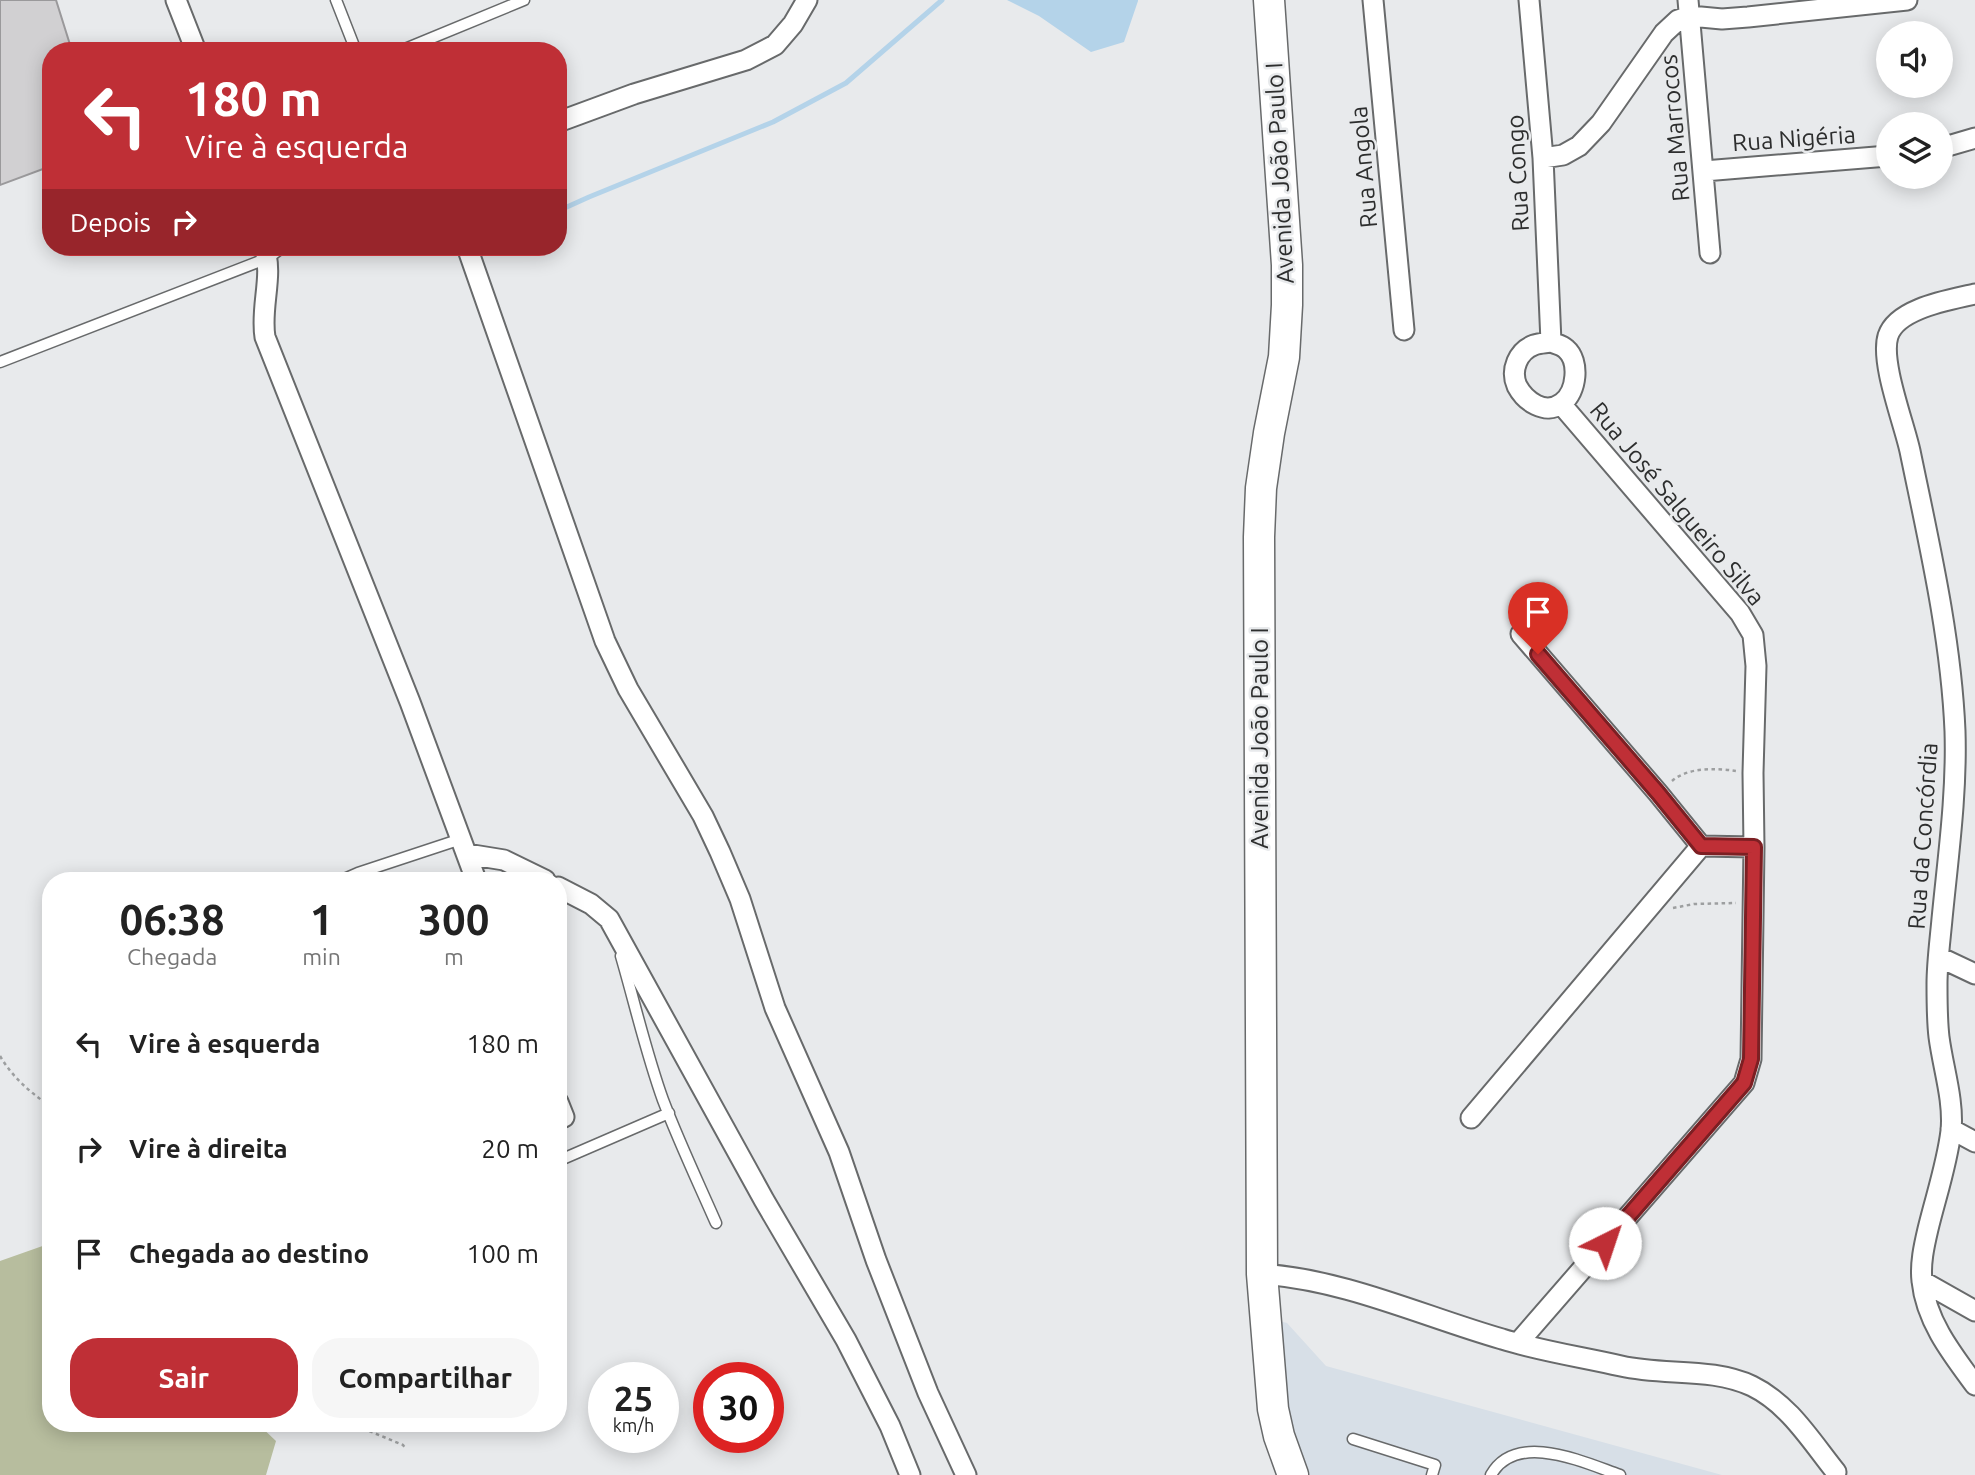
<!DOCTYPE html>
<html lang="pt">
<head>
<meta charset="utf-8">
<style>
	:root { --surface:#fff; --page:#f6f6f6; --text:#222; --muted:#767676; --accent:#bf2f36 }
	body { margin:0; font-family:Ubuntu,sans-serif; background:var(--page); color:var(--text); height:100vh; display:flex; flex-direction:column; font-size:26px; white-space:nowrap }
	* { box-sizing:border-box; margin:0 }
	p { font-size:23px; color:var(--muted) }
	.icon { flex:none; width:38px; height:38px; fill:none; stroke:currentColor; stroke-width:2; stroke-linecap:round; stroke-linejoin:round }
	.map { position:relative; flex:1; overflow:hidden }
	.side { position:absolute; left:42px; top:872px; width:525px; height:560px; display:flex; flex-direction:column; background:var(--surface); border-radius:28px; box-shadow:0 4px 18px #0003 }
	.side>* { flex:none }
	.guide { position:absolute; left:42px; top:42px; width:525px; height:214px; border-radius:28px; box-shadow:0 4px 18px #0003; background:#bf2f36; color:#fff; overflow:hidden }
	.fabs { position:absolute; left:1876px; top:21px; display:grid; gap:14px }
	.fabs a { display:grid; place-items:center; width:77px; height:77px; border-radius:50%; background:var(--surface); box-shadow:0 4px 18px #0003; font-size:35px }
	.speed { position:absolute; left:588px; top:1362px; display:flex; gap:14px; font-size:35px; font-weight:700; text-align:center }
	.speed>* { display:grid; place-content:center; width:91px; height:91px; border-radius:50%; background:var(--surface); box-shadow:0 4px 18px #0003; line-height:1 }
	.speed small { font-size:18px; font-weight:400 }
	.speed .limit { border:10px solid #d22; background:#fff; color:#111 }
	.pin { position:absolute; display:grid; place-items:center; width:60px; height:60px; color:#fff; margin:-72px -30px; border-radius:50% 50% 50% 0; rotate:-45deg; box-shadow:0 0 7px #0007 }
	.pin .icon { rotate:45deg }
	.me { position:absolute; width:77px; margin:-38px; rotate:41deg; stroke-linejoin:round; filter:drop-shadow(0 0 5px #0008) }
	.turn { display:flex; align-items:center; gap:24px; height:147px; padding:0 28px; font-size:32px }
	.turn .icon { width:91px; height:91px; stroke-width:2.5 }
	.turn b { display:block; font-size:49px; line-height:60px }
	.then { display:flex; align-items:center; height:66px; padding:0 28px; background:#0003; gap:14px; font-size:26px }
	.eta { display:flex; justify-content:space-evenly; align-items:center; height:119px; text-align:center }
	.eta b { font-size:42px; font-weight:600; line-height:49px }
	.action { display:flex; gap:14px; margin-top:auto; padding:14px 28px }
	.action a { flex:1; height:80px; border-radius:28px; background:var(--accent); color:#fff; font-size:28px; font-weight:600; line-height:80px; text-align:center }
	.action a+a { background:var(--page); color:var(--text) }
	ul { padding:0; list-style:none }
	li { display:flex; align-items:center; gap:21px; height:105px; padding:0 28px }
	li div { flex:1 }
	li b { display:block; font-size:26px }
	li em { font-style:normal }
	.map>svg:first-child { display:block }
	.built { fill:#d7dfe7 }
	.green { fill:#b7bd9e }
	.water { fill:#b4d3e9 }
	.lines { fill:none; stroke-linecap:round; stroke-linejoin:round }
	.stream { stroke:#b4d3e9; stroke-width:5 }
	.building { fill:#d1d0d2; stroke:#9a999b; stroke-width:2 }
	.lane-casing { stroke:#686a6b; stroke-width:13 }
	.street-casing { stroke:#686a6b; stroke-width:23 }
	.primary-casing { stroke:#686a6b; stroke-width:33 }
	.path { stroke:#9d9fa0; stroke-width:2.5; stroke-dasharray:3.5 3.5; stroke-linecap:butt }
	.lane { stroke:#fff; stroke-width:10 }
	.street { stroke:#fff; stroke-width:19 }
	.primary { stroke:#fff; stroke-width:30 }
	.route-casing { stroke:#7c1f23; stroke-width:18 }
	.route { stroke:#bf2f36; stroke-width:12 }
	.labels { text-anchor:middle; stroke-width:5; stroke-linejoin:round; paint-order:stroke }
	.street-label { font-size:24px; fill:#2d2e2e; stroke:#e8eaec }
</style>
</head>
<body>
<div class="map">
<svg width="1975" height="1475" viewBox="0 0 1975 1475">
	<rect width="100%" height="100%" fill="#e8eaec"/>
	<path class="built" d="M1279 1321 1287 1323 1326 1366 1722 1475H1302L1287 1434Z"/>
	<path class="green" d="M51 1243V1423H257L276 1441 266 1475H0V1261Z"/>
	<path class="water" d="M1007 0H1138V1L1124 42 1091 52 1039 16Z"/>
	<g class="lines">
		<path class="stream" d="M558 211 589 197 773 122 846 83 942 0"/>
	</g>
	<path class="building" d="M0 0H56L72 51H51V166L0 185Z"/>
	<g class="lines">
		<defs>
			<path id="lane" d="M336 0 356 51
				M400 51 524 0
				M0 362 268 258 283 247
				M342 880 358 873 461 839
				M621 956C635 1004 646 1053 663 1100 679 1142 698 1182 716 1223
				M558 1161 669 1113
				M1353 1439 1435 1465 1432 1475
				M1491 1475C1516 1430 1585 1463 1620 1475"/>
			<path id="street" d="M176 0 196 51
				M1373 0 1404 330
				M1529 0 1543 158 1551 342
				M1688 0 1710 253
				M558 122 634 94 746 60 775 45 793 24 807 0
				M1941 148 1975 138
				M1543 158 1563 155 1579 146 1601 123 1664 33 1678 20 1690 16 1722 19 1748 17 1907 0
				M1704 171 1888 156
				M264 247C274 275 260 307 265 337L410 702 476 880
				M467 247 605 641 628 689 703 816 720 852 740 899 775 1008 839 1152 876 1260 928 1393 966 1475
				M1975 294C1950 300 1897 308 1888 336 1880 362 1904 423 1910 451 1929 543 1951 637 1955 731 1957 794 1948 857 1942 919 1940 941 1937 963 1937 984 1937 1001 1937 1020 1939 1037 1943 1068 1954 1100 1951 1131 1947 1164 1936 1196 1928 1229 1924 1246 1920 1264 1922 1281 1926 1321 1952 1354 1975 1385
				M1551 342C1556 344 1562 345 1566 349 1580 361 1577 392 1562 403 1545 416 1525 401 1517 386 1510 370 1518 351 1534 345 1539 343 1546 343 1551 342Z
				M1701 846 1754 847
				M467 854 504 860 545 880
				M558 887 591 904 609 919 764 1200 846 1340 890 1426 910 1475
				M1939 957 1975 974
				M558 1102 564 1117
				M1471 1118 1701 846 1658 793 1521 634
				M1951 1129 1975 1142
				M1262 1274C1346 1280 1422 1316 1502 1339 1540 1351 1582 1357 1621 1366 1664 1376 1711 1367 1752 1386 1789 1404 1811 1441 1836 1472
				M1922 1281 1975 1311
				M1518 1343 1744 1083 1751 1059 1754 847 1753 773 1756 666 1753 635 1740 613 1561 404"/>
			<path id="primary" d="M1269 0 1287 265V305L1284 357 1269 433 1261 488 1259 537 1262 1274 1273 1409 1279 1436 1293 1475"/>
		</defs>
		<use href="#lane" class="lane-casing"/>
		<use href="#street" class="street-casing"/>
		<use href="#primary" class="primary-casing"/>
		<path class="path" d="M1672 781C1688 767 1716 768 1736 771
			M1673 908 1694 904 1736 903
			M0 1056C13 1078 30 1092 51 1107
			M350 1423 403 1445 406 1449"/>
		<use href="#lane" class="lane"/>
		<use href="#street" class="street"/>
		<use href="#primary" class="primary"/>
	</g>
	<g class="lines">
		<defs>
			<path id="route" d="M1538 654 1658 793 1701 846 1754 847 1751 1059 1744 1083 1605 1243"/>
		</defs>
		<use href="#route" class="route-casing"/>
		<use href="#route" class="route"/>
	</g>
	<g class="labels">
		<g class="street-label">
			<text transform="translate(1675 128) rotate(-95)" y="8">Rua Marrocos</text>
			<text transform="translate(1794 139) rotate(-4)" y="8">Rua Nigéria</text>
			<text transform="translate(1364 167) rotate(-95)" y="8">Rua Angola</text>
			<text transform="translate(1280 173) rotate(-93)" y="8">Avenida João Paulo I</text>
			<text transform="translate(1518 173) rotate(-93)" y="8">Rua Congo</text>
			<text transform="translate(1677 504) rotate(50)" y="8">Rua José Salgueiro Silva</text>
			<text transform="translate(1260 738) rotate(-90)" y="8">Avenida João Paulo I</text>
			<text transform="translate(1923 836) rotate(-86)" y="8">Rua da Concórdia</text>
		</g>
	</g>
</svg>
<div class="fabs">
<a><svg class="icon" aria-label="sound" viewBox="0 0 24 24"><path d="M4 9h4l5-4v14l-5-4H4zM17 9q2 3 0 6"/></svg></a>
<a><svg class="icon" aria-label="layers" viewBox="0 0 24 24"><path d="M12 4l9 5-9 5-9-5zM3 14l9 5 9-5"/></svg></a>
</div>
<div class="speed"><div>25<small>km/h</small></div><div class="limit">30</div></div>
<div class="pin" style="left:1538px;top:654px;background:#d93025"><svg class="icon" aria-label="arrive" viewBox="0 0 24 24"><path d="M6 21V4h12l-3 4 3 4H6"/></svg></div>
<svg class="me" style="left:1605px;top:1243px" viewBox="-20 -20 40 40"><circle r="19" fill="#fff"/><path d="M0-13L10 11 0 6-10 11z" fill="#bf2f36"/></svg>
<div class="guide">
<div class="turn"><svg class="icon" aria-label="left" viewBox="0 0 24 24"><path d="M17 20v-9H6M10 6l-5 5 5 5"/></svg><div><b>180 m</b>Vire à esquerda</div></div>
<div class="then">Depois<svg class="icon" aria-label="right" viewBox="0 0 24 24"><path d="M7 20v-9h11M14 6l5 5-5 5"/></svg></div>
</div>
<section class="side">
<div class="eta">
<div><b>06:38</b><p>Chegada</p></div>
<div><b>1</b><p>min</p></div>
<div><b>300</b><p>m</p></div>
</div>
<ul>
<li><svg class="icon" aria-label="left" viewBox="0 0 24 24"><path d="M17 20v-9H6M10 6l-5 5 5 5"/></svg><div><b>Vire à esquerda</b></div><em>180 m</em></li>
<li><svg class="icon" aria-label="right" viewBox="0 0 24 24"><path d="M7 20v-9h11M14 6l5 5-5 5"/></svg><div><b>Vire à direita</b></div><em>20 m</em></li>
<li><svg class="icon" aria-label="arrive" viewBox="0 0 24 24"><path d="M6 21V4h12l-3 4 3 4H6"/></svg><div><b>Chegada ao destino</b></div><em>100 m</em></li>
</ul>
<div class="action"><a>Sair</a><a>Compartilhar</a></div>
</section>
</div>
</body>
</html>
